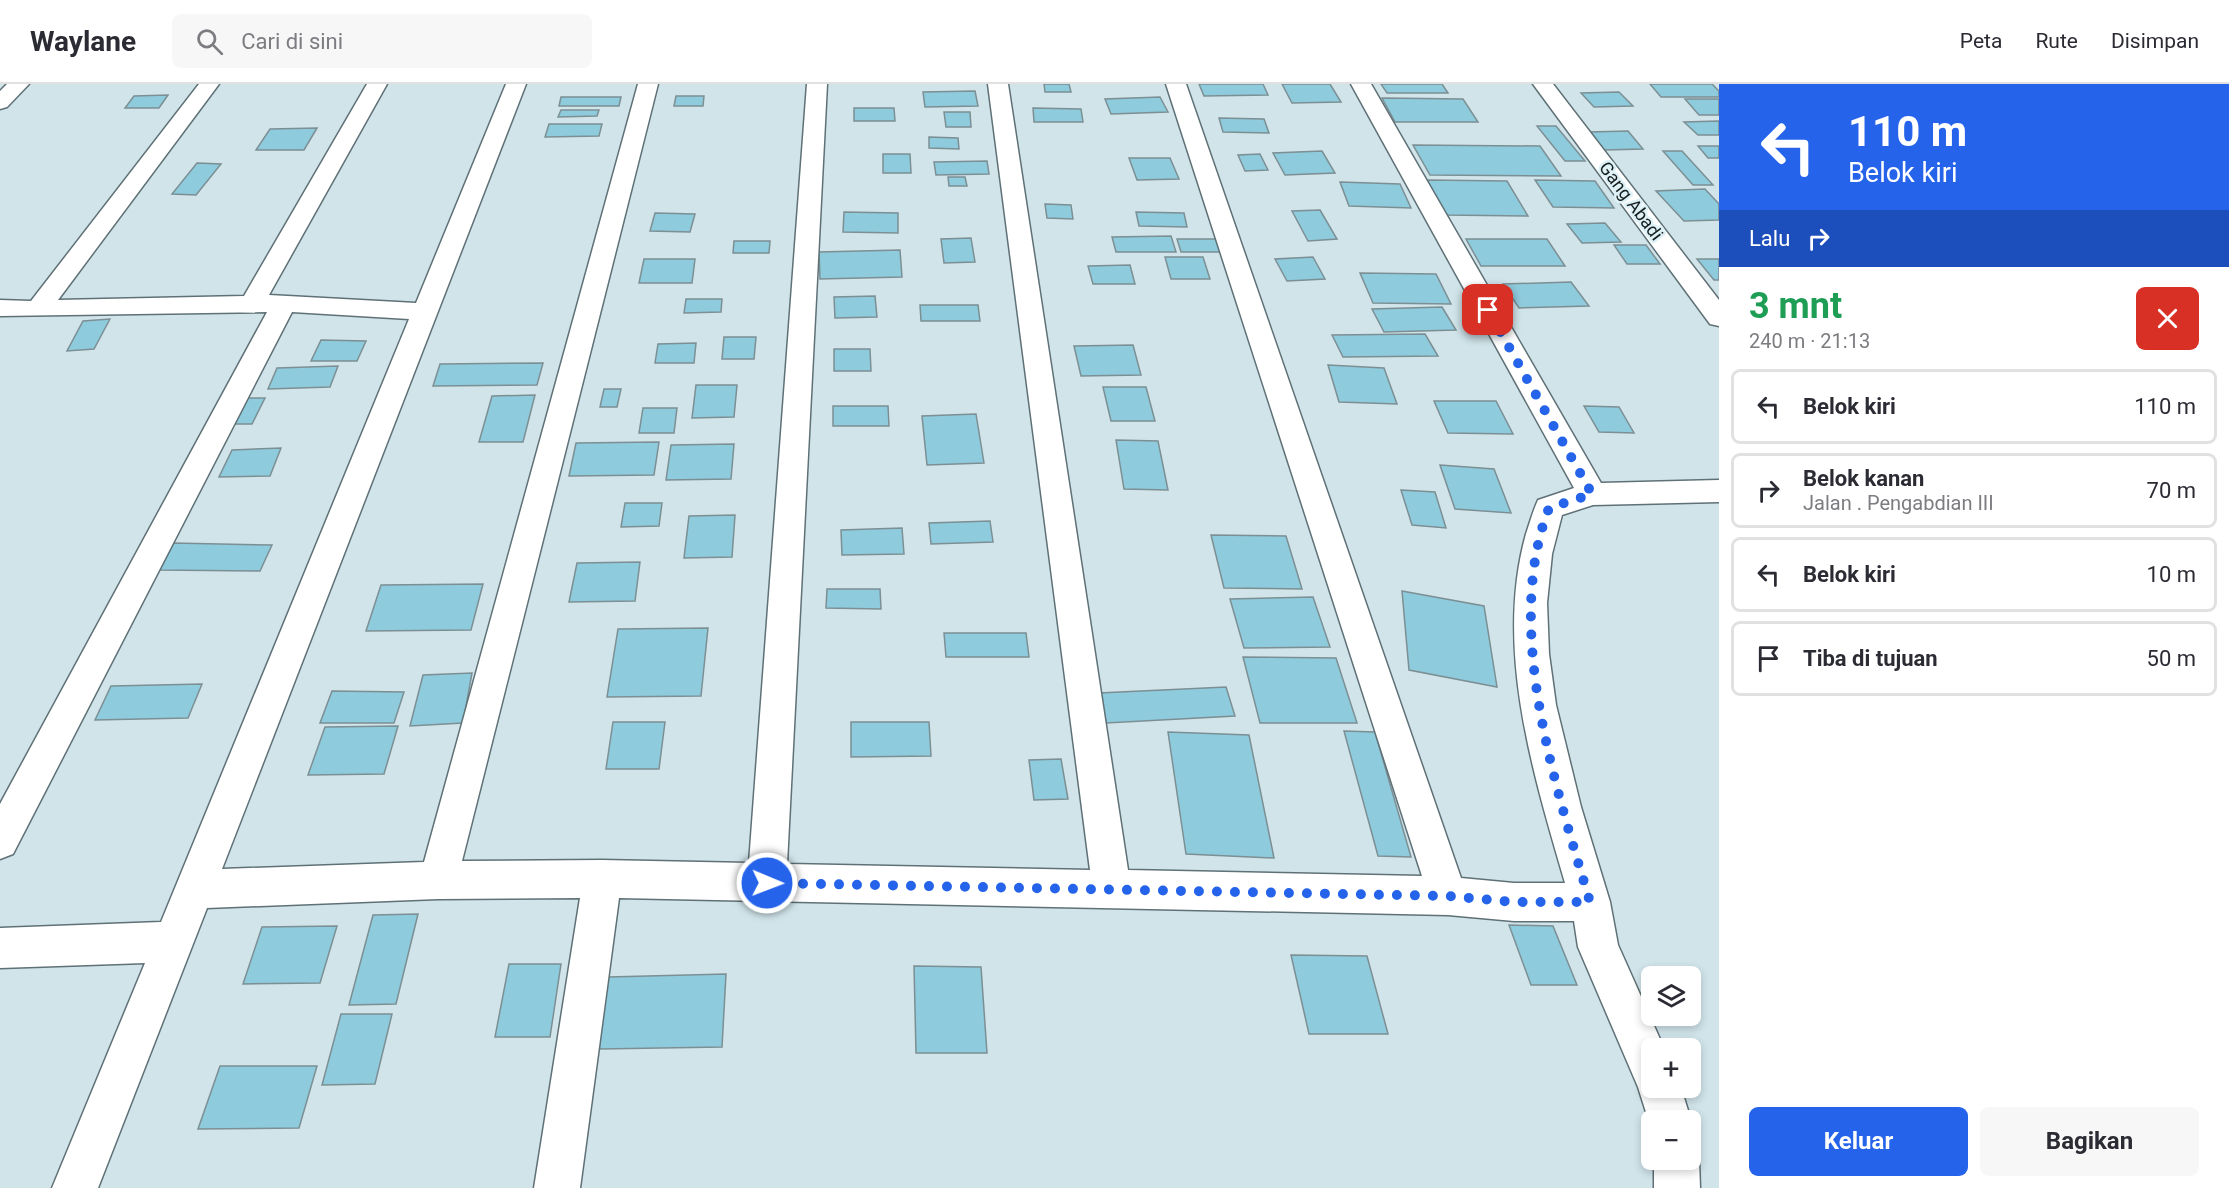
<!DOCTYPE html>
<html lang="id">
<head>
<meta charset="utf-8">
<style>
	:root { --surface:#fff; --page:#f7f7f7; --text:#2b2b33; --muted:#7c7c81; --line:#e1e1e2; --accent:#2563eb }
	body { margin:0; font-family:Roboto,sans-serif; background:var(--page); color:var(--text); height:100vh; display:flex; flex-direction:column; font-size:22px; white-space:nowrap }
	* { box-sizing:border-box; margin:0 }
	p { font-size:20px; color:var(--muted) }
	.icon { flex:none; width:33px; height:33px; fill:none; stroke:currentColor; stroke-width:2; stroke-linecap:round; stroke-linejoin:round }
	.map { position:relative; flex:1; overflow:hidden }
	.drawer { display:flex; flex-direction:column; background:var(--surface); width:510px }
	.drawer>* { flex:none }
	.banner { background:#2563eb; color:#fff; overflow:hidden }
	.controls { position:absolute; left:1641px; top:882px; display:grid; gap:12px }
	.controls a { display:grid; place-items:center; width:60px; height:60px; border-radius:9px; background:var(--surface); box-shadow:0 3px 9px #0003; font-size:30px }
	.pin { position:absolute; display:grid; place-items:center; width:51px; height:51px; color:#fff; margin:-26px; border-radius:12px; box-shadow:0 3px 9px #0006 }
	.me { position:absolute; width:66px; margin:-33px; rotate:91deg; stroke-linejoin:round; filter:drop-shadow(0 0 4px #0008) }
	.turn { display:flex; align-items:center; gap:21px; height:126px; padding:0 30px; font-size:27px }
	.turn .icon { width:78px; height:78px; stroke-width:2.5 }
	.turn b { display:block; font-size:42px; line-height:51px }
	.then { display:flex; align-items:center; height:57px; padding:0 30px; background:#0003; gap:12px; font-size:22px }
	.round { display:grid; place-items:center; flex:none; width:63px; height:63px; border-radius:9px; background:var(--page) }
	.headline { display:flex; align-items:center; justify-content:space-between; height:102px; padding:0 30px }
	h1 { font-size:36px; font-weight:700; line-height:45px; color:#1e9e55 }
	.cta { display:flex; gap:12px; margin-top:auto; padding:12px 30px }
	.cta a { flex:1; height:69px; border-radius:9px; background:var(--accent); color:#fff; font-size:24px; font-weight:700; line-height:69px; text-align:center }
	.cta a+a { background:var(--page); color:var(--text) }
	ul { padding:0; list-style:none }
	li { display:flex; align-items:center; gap:18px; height:75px; margin:0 12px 9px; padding:0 18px; border:3px solid var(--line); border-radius:9px }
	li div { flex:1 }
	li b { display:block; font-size:22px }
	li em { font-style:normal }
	header { display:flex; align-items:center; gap:36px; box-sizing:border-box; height:84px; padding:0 30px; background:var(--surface); border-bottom:2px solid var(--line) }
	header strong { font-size:28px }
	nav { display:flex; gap:33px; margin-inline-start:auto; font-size:21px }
	.search { width:420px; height:54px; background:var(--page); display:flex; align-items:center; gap:15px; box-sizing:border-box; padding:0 21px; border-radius:9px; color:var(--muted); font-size:22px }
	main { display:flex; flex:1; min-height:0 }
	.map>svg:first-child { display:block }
	.building { fill:#8ecbdc; stroke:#7c8f94; stroke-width:1.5 }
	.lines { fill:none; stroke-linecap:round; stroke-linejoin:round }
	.minor-casing { stroke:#5f7176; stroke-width:3 }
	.minor { fill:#fff; fill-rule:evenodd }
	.route { stroke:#2563eb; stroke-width:10; stroke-dasharray:0 18 }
	.labels { text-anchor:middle; stroke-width:5; stroke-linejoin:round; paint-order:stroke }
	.far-street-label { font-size:18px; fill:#161d1f; stroke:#ddf1f7 }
</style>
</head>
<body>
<header>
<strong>Waylane</strong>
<div class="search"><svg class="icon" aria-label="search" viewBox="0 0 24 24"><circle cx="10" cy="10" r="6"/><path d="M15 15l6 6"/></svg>Cari di sini</div>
<nav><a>Peta</a><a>Rute</a><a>Disimpan</a></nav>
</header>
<main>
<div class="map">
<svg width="1719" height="1104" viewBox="0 0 1719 1104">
	<rect width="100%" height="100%" fill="#d0e4ea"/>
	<path class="building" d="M1044 0H1069L1071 8H1045Z
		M1199 0H1263L1268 11 1204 12Z
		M1282 0H1330L1341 18 1292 19Z
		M1381 0H1442L1448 9H1387Z
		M1650 0H1712L1719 7V13H1661Z
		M975 7 978 22 925 23 923 8Z
		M1619 8 1633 22 1594 23 1581 9Z
		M168 11 159 24H125L134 12Z
		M676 12H704L703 22H674Z
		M561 13H621L619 22H559Z
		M1160 13 1168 28 1111 30 1105 15Z
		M1382 14 1463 15 1478 38H1395Z
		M1685 15H1719V31H1699Z
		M854 24H894L895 37H854Z
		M1033 24 1081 25 1083 38H1034Z
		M561 26H599L597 32 558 33Z
		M944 28H970L971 43H946Z
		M1219 34 1264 35 1269 49 1223 48Z
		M1719 37V51H1698L1684 38Z
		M549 40H602L599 52 545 53Z
		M1537 42H1556L1585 77H1565Z
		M317 44 304 66H256L270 45Z
		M1628 47 1643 65 1604 66 1589 48Z
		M929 53 958 54 959 65 929 64Z
		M1413 61 1540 62 1561 92 1430 91Z
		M1698 62H1719V74H1708Z
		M1322 67 1335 89 1285 91 1273 69Z
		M1663 67H1682L1713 101H1693Z
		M883 70H910L911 89H883Z
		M1260 70 1268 86 1245 87 1238 71Z
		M1129 74H1170L1179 95 1137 96Z
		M987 77 989 90 936 91 934 78Z
		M197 79 221 80 196 111 172 110Z
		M948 93H965L967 102H949Z
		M1427 96 1507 97 1528 132 1445 131Z
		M1535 96 1595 97 1614 124 1553 123Z
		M1340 98 1400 100 1411 124 1349 122Z
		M1705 105 1719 120V136L1684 137 1656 107Z
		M1045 120 1071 121 1073 135 1047 134Z
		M1320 126 1337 155 1308 157 1292 127Z
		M844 128 898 129V149L843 148Z
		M1136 128 1184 129 1187 143 1139 142Z
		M655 129 695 130 690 148 650 147Z
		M1605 139 1621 158 1582 159 1567 140Z
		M1171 152 1176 168H1116L1112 153Z
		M971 154 975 178 944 179 941 155Z
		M1177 155H1219L1224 168H1181Z
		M1466 155H1547L1565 182H1481Z
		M734 157H770L769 169H733Z
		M1614 161H1646L1660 180H1627Z
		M900 166 902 193 820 195 819 168Z
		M1165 173H1203L1210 195H1171Z
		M1313 173 1325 195 1287 197 1275 175Z
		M644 175H695L692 199H639Z
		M1697 175H1719V196H1714Z
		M1130 181 1135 200H1093L1088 182Z
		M1360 189 1436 190 1451 220 1373 219Z
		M1571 198 1589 222 1519 224 1503 200Z
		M875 212 877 233 835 234 834 213Z
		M686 215H722L721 228 684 229Z
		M920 221H978L980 237H921Z
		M1442 223 1456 246 1384 248 1372 225Z
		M110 235 94 265 67 267 83 237Z
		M1425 250 1438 272 1343 273 1332 251Z
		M724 253H756L754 275H722Z
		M321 256 366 257 357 277H311Z
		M696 259 694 279H655L658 260Z
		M1133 261 1141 291 1081 292 1074 262Z
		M834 265H870L871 287H834Z
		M543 279 537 301 433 302 440 280Z
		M1328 281 1384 284 1397 320 1339 318Z
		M338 282 330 303 268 305 277 284Z
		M696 301H737L734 333 692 334Z
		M1103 303H1146L1155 337H1111Z
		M604 305H621L617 323H600Z
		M535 311 523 358H479L492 312Z
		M241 314H265L252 340H227Z
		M1434 317H1496L1513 350 1448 349Z
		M833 322H888L889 342H833Z
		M1584 322 1619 323 1634 349 1599 348Z
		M643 324H677L674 349H639Z
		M976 330 984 379 927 381 922 332Z
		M1116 356 1158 357 1168 406 1124 405Z
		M659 358 654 391 569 392 576 359Z
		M734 360 731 395 666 396 671 361Z
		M281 364 270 392 219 393 232 366Z
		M1440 381 1494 385 1511 429 1455 425Z
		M1401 406 1435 408 1446 444 1412 441Z
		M625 419H662L659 442 621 443Z
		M735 431 732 473 684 474 689 432Z
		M990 437 993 458 931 460 929 439Z
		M902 444 904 470 842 471 841 446Z
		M1211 451 1286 452 1302 505 1224 504Z
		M173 459 272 461 260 487 159 486Z
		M640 478 635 517 569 518 577 479Z
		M483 500 471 546 366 547 381 501Z
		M827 505H880L881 525 826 524Z
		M1402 507 1484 522 1497 603 1409 586Z
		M1313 513 1330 563 1244 564 1230 515Z
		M708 544 701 612 607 613 618 545Z
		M944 549H1026L1029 573H946Z
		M1243 573 1336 574 1357 639H1260Z
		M472 589 463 639 410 642 423 591Z
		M202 600 188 634 95 636 111 602Z
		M1226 603 1235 632 1106 639 1099 609Z
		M332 607 404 608 394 639H320Z
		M613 638H665L659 685H606Z
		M851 638H929L931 672 851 673Z
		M398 642 384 690 308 691 325 643Z
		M1344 647 1375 648 1411 773 1378 772Z
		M1168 648 1249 651 1274 774 1186 770Z
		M1061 675 1068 715 1034 716 1029 676Z
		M418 830 396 920 349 921 373 831Z
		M1509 841 1553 842 1577 901H1531Z
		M337 842 320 899 243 900 262 843Z
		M1291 871 1367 872 1388 950H1309Z
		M509 880H561L550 953H495Z
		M914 882 981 883 987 969H916Z
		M726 890 722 963 599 965 608 893Z
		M341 930H392L375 1000 322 1001Z
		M220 982H317L299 1044 198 1045Z"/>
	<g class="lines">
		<defs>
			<path id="minor" d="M7 0H29L7 23 0 25V7Z
				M199 0H219L58 216 244 212 367 0H387L269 211 416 219 506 0H526L222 785 424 778 638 0H658L462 777 602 776 749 779 807 0H827L787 780 1090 786 988 0H1008L1128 786 1422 792 1166 0H1186L1461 794 1514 799H1565C1533 689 1494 564 1526 450 1530 438 1533 427 1538 416L1574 404 1351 0H1371L1601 399 1719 396V418L1593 421 1562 431 1552 470 1547 519 1549 570 1556 621 1581 723 1610 818 1618 861 1664 964H1652V1004H1681L1691 1036 1690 1037 1652 1036V1047L1638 1003 1578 863 1574 837H1514L1448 831 619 814 580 1104H534L580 814 438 815 207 824 98 1104H52L145 879 0 884V844L161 838 409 235 292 228 13 770 0 775V720L267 228 0 232V216L31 217Z
				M1533 0H1553L1719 216V242L1710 240Z
				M1690 1059 1699 1076 1700 1104H1654V1076H1690Z"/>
		</defs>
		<use href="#minor" class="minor-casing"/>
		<use href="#minor" class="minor"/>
	</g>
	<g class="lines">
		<path class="route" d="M767 799 1448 812 1514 818H1590C1555 701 1503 542 1549 424L1592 410 1488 226"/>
	</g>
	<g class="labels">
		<g class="far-street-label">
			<text transform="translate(1631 117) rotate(53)" y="6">Gang Abadi</text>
		</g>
	</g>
</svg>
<div class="controls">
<a><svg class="icon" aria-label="layers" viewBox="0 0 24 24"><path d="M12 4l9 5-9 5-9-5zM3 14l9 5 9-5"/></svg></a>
<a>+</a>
<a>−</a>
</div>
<div class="pin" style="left:1488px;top:226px;background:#d93025"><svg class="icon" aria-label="arrive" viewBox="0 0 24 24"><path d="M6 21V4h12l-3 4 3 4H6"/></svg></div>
<svg class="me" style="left:767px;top:799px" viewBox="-20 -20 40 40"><circle r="17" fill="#2563eb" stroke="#fff" stroke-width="3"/><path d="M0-11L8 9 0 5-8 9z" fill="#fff"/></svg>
</div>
<section class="drawer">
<div class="banner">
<div class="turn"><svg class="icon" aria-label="left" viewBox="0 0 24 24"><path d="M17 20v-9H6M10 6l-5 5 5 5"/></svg><div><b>110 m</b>Belok kiri</div></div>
<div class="then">Lalu<svg class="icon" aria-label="right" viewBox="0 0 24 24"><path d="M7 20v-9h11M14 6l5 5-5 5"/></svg></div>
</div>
<div class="headline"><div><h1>3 mnt</h1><p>240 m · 21:13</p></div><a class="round" style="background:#d93025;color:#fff"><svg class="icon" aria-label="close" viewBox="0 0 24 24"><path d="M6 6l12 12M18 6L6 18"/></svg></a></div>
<ul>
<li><svg class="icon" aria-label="left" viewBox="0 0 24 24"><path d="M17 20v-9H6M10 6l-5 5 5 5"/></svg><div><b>Belok kiri</b></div><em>110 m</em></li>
<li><svg class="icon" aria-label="right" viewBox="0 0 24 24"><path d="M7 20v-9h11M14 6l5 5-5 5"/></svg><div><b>Belok kanan</b><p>Jalan . Pengabdian III</p></div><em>70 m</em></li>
<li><svg class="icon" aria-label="left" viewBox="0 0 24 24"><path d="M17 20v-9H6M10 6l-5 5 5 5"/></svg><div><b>Belok kiri</b></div><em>10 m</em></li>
<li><svg class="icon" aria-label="arrive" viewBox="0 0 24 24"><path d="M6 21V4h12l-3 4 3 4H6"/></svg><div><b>Tiba di tujuan</b></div><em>50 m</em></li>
</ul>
<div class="cta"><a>Keluar</a><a>Bagikan</a></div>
</section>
</main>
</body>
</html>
